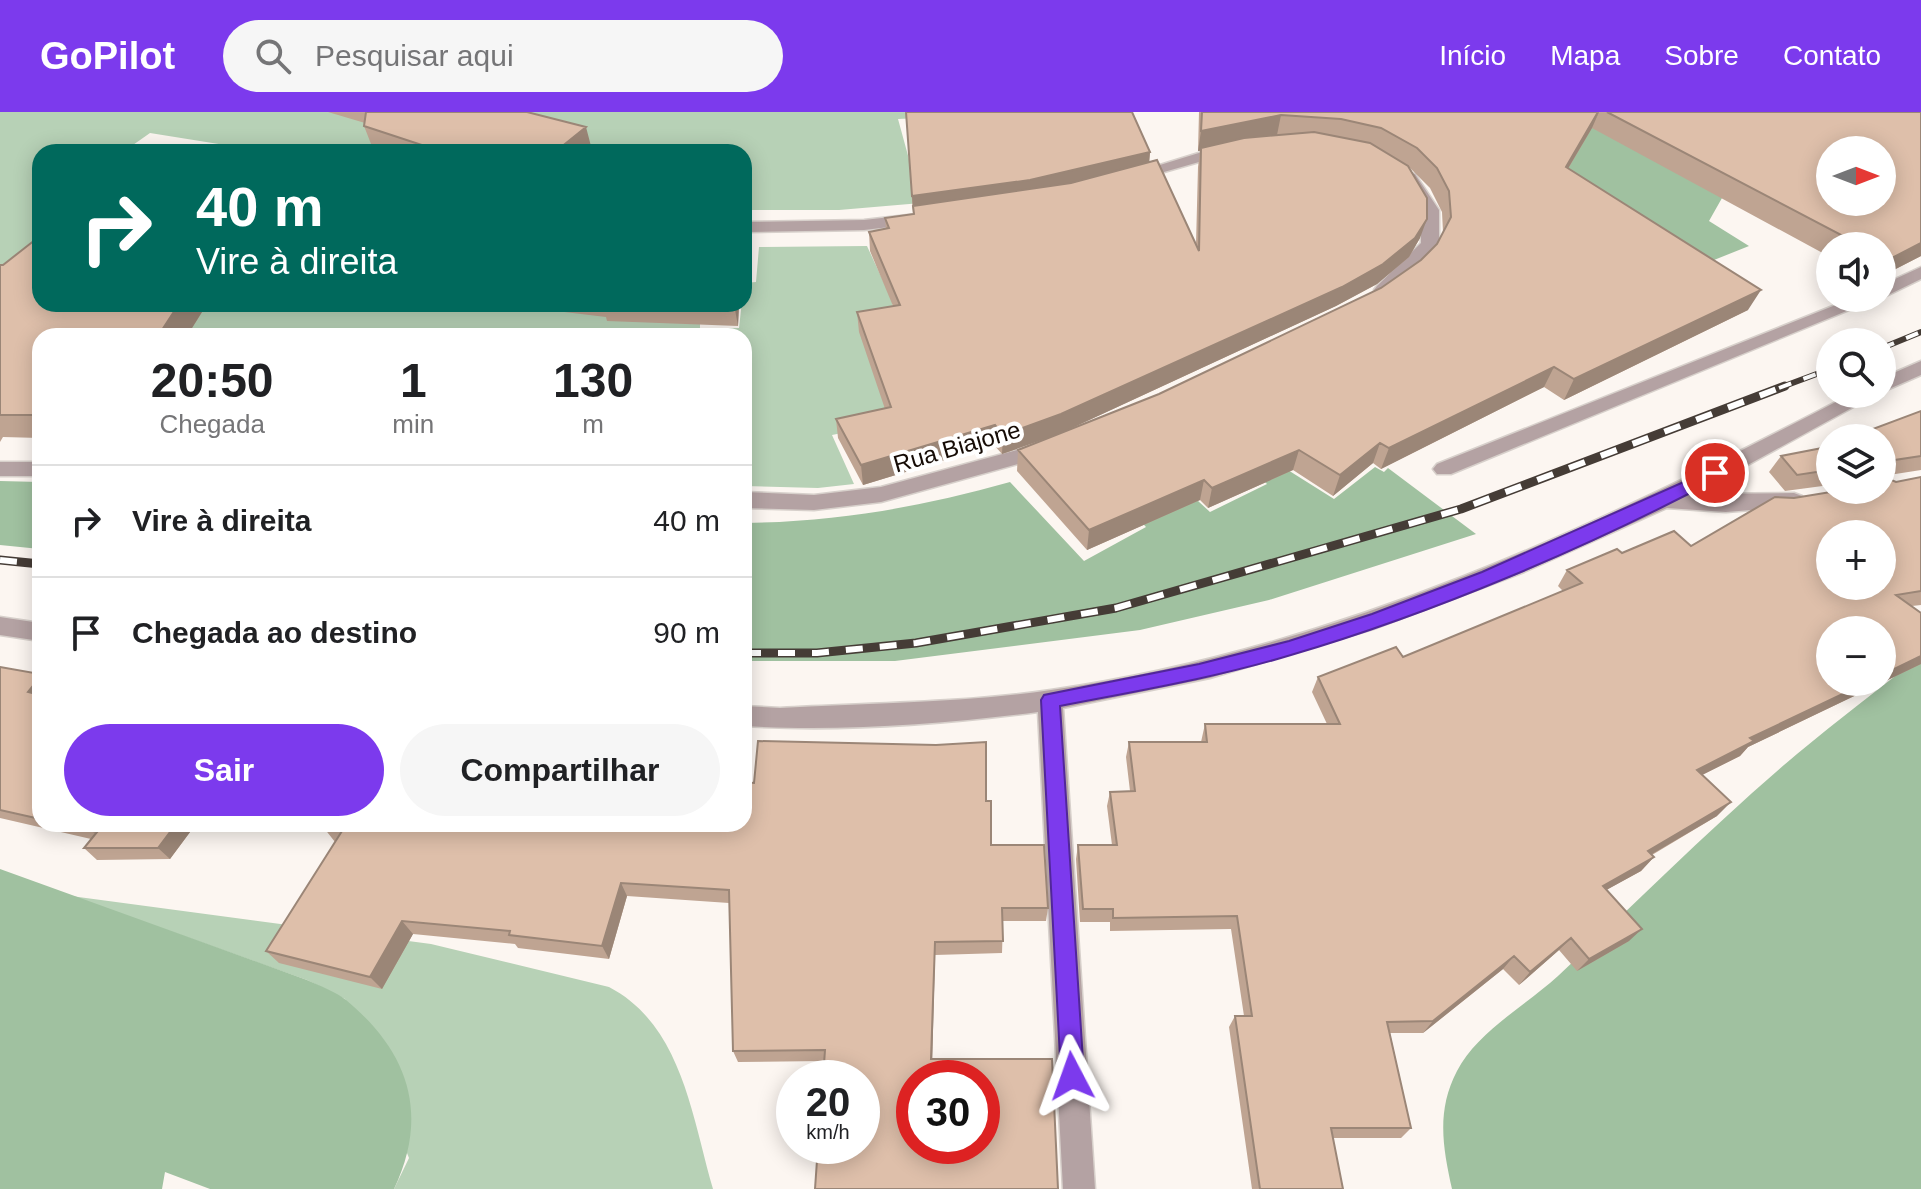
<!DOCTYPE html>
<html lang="pt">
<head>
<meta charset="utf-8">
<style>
	:root { --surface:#fff; --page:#f6f6f6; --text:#202124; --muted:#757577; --line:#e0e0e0; --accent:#7c3aed }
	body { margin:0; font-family:Helvetica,sans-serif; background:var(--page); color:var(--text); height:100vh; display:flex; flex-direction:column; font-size:30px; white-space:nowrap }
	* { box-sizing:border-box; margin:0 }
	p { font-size:26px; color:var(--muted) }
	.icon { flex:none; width:44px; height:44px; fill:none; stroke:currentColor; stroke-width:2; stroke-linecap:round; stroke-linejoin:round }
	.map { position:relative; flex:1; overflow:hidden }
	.sheet { position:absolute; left:32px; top:216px; width:720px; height:504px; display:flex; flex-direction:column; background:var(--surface); border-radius:24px; box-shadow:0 4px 20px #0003 }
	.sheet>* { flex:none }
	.top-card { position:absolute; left:32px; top:32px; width:720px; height:168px; border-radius:24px; box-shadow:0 4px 20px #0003; background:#00695c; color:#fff; overflow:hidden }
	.needle { width:52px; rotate:90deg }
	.buttons { position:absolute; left:1816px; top:24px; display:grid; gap:16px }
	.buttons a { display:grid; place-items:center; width:80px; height:80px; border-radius:50%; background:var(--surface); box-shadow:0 4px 20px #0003; font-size:40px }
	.speed { position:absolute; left:776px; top:948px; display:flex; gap:16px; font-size:40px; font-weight:700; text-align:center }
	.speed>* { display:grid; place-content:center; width:104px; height:104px; border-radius:50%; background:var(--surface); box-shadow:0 4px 20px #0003; line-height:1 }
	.speed small { font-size:20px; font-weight:400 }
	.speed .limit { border:12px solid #d22; background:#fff; color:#111 }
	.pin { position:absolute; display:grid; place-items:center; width:68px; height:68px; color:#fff; margin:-34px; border:4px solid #fff; border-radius:50%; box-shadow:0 2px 8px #0007 }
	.me { position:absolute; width:88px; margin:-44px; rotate:356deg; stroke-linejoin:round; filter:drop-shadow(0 0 6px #0008) }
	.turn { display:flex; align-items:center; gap:28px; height:168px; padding:0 32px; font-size:36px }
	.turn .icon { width:104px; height:104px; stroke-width:2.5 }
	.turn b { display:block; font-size:56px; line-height:68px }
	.eta { display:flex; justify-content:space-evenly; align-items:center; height:136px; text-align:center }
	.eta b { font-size:48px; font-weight:700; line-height:56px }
	.primary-button { display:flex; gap:16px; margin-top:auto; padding:16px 32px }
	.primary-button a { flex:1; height:92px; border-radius:48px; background:var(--accent); color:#fff; font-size:32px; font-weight:700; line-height:92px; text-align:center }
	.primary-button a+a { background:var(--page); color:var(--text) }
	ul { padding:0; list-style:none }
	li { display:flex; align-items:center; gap:24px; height:112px; padding:0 32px; border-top:2px solid var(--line) }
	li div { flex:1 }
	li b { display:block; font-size:30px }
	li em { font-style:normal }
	header { display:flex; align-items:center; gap:48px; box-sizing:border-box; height:112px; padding:0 40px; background:var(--accent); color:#fff }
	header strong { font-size:38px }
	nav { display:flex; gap:44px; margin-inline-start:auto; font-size:28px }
	.search { width:560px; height:72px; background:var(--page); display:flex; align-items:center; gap:20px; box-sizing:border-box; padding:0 28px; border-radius:44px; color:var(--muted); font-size:30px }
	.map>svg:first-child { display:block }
	.green { fill:#b7d1b6 }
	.forest { fill:#a0c1a0 }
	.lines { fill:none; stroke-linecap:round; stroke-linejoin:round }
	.minor-casing { stroke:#d7d0cb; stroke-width:3 }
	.minor { fill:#b4a2a3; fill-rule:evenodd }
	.rail-far1-casing { stroke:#453c36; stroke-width:6 }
	.rail-casing { stroke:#453c36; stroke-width:9 }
	.rail-far1 { stroke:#fff; stroke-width:4; stroke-dasharray:13; stroke-linecap:butt }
	.rail { stroke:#fff; stroke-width:6; stroke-dasharray:17; stroke-linecap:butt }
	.wall { fill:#bfa492 }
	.shaded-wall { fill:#9b8677 }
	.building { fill:#debfaa; stroke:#9b8677; stroke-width:2; fill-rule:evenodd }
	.route { fill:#7c3aed; stroke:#51269a; stroke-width:2 }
	.labels { text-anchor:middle; stroke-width:8; stroke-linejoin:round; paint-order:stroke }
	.far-street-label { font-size:24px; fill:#150b05; stroke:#fff }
</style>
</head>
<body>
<header>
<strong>GoPilot</strong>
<div class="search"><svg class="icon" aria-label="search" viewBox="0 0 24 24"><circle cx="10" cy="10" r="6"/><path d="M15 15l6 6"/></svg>Pesquisar aqui</div>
<nav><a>Início</a><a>Mapa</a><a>Sobre</a><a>Contato</a></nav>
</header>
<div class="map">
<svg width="1921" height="1077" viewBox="0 0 1921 1077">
	<rect width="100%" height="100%" fill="#fcf6f1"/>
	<path class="green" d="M0 0H1055L898 7 921 91 839 98H744V40H591L594 36 532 20 505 40H268L150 21 123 40H40V192H560L700 210V217L739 216 744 171 756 170 759 135 867 134 891 186 921 305 832 323 854 372 818 376 744 374V224H184L0 200Z
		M71 784 431 832 609 875C682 913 692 1005 713 1077H394L409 1046 345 887 307 868Z"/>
	<path class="forest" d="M1659 0 1722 86 1709 109 1749 134 1694 156 1422 48Z
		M1269 346 1334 387 1375 355 1384 360 1388 356 1476 422 1269 488 1140 518 895 549H744V411C836 410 922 395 1010 370L1084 449 1146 415 1110 376 1185 377 1210 400 1267 372 1250 355Z
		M0 369 40 370V437L0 433Z
		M1921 544V1077H1452C1443 1036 1436 999 1457 959 1477 920 1525 894 1558 864 1637 790 1714 712 1797 642 1838 608 1880 576 1921 544Z
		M0 757 307 868C320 874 336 880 346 888 410 941 429 1003 394 1077H210L165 1060 162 1077H0Z"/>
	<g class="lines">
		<defs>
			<path id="minor" d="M1228 32 1234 34V40L1129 70 1121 65Z
				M1409 61 1415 62 1439 98V132L1389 182 1383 184 1374 178 1377 174 1421 131V98L1401 66Z
				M917 102 923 103V111L864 118 744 120V110L864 108Z
				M1921 155V167L1882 186V173Z
				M1853 186H1878L1451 362H1437L1433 357 1437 352Z
				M1921 249V263L1882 280V266Z
				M1851 282H1877L1695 382 1794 381 1802 384 1805 389 1802 394 1726 400 1667 396 1524 460 1373 517 1210 566 1063 596 1095 1077H1063L1038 600C946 612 837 620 744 614V594L780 596C870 591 962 591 1051 578 1337 537 1597 415 1851 282Z
				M1047 330 1054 332 1057 337 1054 342 881 390 814 398 744 396V380L814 383 881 375Z
				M0 350H40V364H0Z
				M0 505 40 511V529L0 523Z"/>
		</defs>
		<use href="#minor" class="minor-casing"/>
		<use href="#minor" class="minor"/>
		<defs>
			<path id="rail-far1" d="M1882 236 1921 220
				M1779 276 1830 257"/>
			<path id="rail" d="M0 448 40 452
				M744 541H817L916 531 1116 496 1461 397 1785 274"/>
		</defs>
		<use href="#rail-far1" class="rail-far1-casing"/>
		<use href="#rail" class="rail-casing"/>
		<use href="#rail-far1" class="rail-far1"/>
		<use href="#rail" class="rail"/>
	</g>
	<path class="wall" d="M328 0H527L592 38 589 40H383L373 37 364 14 365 11Z
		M906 0 1150 40 1149 50 1196 132 1198 55 1200 39H1198L1199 0H1921V144L1882 164V134H1830V145L1592 16 1568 57 1748 198 1564 288 1544 275 1381 357 1373 351 1333 384 1293 358 1208 396 1200 388 1087 438 1017 359 1018 338 1159 282 1381 176 1421 148 1437 132 1443 120 1442 100 1430 76 1408 54 1420 126 1409 145 1377 172 1336 194 1059 322 1002 342 994 333 863 373 838 326 836 307 885 297 859 220 857 200 893 194 870 139 869 120 886 117 885 106 913 102Z
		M0 153H3L40 192H207L187 224H40V326L3 325 0 330Z
		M497 192H739L738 214 607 209 606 205Z
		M1921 299V358L1889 363 1886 367 1896 370 1921 365V493L1912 494 1921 552 1748 635 1740 644 1702 663 1717 704 1652 743 1654 745 1641 759 1606 778 1629 829 1577 859 1559 838 1519 873 1503 857 1423 921H1390L1411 1016 1401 1026H1333L1343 1077H1252L1229 915 1235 904H1244L1231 817 1110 819V810H1080L1076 747 1078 733H1112L1107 694 1110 680 1130 679 1126 645 1129 630H1201L1205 612H1327L1312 580 1318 565 1403 545 1563 479 1558 474 1567 458 1622 441 1691 434 1794 386 1882 378V326Z
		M1830 333V373L1785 379 1769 360 1781 344 1822 336Z
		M0 555 40 562V712H196L170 747 97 748 84 736 91 727 0 706Z
		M986 689 991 733 1048 796 1046 809H1003L1002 841 935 843 824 949 738 950 733 939 729 791 627 784 609 847 518 836 515 832 413 822 382 877 279 851 266 839 335 730 324 716Z"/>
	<path class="shaded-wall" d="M1599 0 1592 16 1557 75 1566 55Z
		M1281 3 1277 23 1198 39 1201 19Z
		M586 15 592 38 589 40H555Z
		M1150 40 1149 53 1029 82 913 98 912 84Z
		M1427 107 1420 126 1409 145 1377 172 1336 194 1059 322 1002 342 1003 323Z
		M1921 131V144L1882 164V156L1888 148Z
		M1761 178 1748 198 1564 288 1574 267Z
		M179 192H207L187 224H158Z
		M734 192H739L738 214Z
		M1554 255 1544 275 1381 357 1389 336Z
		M995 313 994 333 863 373 861 353Z
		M1380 331 1373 351 1333 384 1340 363Z
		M1299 338 1293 358 1208 396 1212 376Z
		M1204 368 1200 388 1087 438 1089 418Z
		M1921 544V552L1748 635 1740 644 1684 672 1697 658 1750 626 1868 570H1882V563Z
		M40 565V592L28 580Z
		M1731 690 1717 704 1635 752 1648 739Z
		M176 712H196L170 747 158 736Z
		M1654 745 1641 759 1590 787 1603 774Z
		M621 771 627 784 609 847 602 834Z
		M402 809 413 822 382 877 370 865Z
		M1642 817 1629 829 1577 859 1589 847Z
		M1571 826 1559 838 1519 873 1530 860Z
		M935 830V843L932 958 931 947Z
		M1514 844 1503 857 1423 921 1433 909Z"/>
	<path class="building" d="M366 0H527L586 15 555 40H443L364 14Z
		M906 0H1132L1150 40 1030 68 912 84Z
		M1202 0H1598L1566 55 1761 178 1574 267 1554 255 1389 336 1380 331 1340 363 1299 338 1212 376 1204 368 1089 418 1018 338 1159 282 1381 176 1421 148 1437 132 1451 105 1449 79 1437 56 1417 36 1381 16 1341 7 1281 3 1201 19Z
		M1607 0H1921V131L1888 148 1882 145V134H1862ZM1830 38H1882V90H1830Z
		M1314 20 1370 31 1408 54 1427 86V107L1415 126 1383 152 1342 175 1061 302 1003 323 995 313 861 353 836 307 891 295 857 200 900 193 869 120 889 116 885 106 914 102 913 94 1071 71 1157 48 1199 139 1201 36 1244 26Z
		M40 124V192H179L158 224H40V303H0V153H3Z
		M1921 299V344L1895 348 1893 359 1882 358V326H1849Z
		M1830 333V358L1797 363 1781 344 1822 336Z
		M1921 365V479L1896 483 1921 501V544L1882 563V518H1830V570H1868L1750 626 1754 629 1697 658 1731 690 1648 739 1654 745 1603 774 1642 817 1589 847 1571 826 1530 860 1514 844 1433 909 1387 910 1411 1016H1331L1343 1077H1260L1235 904H1252L1237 804 1113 806V797H1083L1078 733H1117L1110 680 1135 679 1129 630H1207L1205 612H1340L1318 565 1396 535 1403 545 1582 471 1567 458 1617 437 1622 441 1674 419 1691 434 1775 385 1794 386 1843 378H1882V369L1887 366 1896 370ZM1830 422H1882V474H1830Z
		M0 555 40 562V565L28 580 40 583V707L0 698Z
		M758 629 936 633 986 630V689H991V733H1044L1048 796H1002L1003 829 935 830 931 947H1052L1058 1077H815L818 1034H862V966H823L825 938 733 939 729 778 621 771 602 834 509 823 510 819 402 809 370 865 266 839 342 719 324 716 326 712H744V670L754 671ZM914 966H982V1034H914Z
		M62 712H176L158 736H84L97 720Z"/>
	<path class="route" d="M1715 356 1723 361 1721 365C1589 435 1434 501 1291 543 1215 566 1137 579 1060 594L1084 964 1080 972 1072 975 1064 972 1061 964 1041 588 1044 583 1199 552 1289 529 1372 502 1482 460Z"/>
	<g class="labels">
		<g class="far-street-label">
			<text transform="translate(957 335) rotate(-16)" y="8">Rua Biajone</text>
		</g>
	</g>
</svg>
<div class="buttons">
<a><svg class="needle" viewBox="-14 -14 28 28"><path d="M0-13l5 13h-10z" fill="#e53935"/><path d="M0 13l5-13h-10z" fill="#757577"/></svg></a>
<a><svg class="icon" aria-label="sound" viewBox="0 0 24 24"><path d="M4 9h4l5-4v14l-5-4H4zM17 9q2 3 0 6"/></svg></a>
<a><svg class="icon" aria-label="search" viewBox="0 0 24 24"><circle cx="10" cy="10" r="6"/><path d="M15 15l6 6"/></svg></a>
<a><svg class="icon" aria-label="layers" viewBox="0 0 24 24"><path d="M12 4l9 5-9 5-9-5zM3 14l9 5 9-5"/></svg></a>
<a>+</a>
<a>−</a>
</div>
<div class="speed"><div>20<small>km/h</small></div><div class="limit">30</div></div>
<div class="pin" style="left:1715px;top:361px;background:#d93025"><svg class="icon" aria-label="arrive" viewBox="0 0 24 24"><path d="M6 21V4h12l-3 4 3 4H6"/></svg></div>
<svg class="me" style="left:1072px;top:964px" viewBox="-20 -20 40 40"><path d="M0-17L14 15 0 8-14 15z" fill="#7c3aed" stroke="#fff" stroke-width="4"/></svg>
<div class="top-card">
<div class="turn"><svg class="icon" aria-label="right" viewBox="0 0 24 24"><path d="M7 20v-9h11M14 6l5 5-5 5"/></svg><div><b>40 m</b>Vire à direita</div></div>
</div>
<section class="sheet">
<div class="eta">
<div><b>20:50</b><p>Chegada</p></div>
<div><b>1</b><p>min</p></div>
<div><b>130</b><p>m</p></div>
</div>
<ul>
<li><svg class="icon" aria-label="right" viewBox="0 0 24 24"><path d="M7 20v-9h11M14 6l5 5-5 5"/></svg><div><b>Vire à direita</b></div><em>40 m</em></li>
<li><svg class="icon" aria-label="arrive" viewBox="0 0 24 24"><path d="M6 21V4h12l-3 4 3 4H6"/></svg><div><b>Chegada ao destino</b></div><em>90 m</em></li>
</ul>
<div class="primary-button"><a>Sair</a><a>Compartilhar</a></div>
</section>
</div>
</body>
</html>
